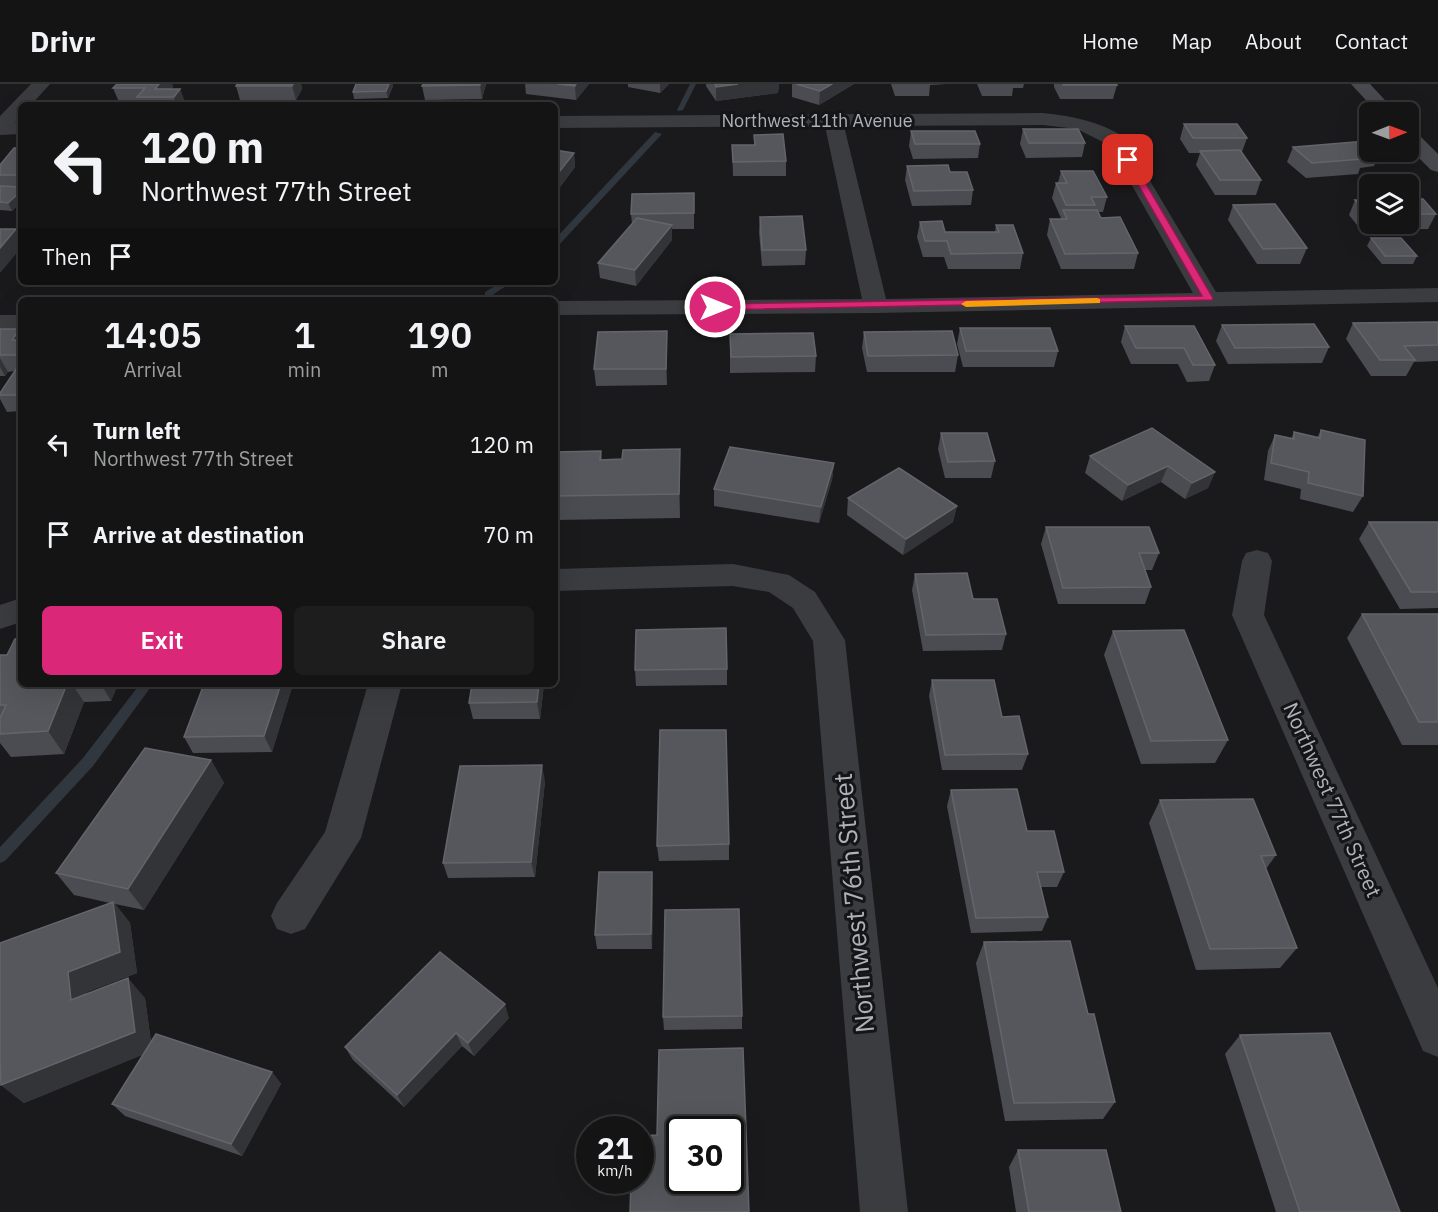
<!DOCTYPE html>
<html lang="en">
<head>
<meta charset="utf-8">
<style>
	:root { --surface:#141415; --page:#1d1d1e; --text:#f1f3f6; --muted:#9d9ea0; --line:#333334; --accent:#db2777 }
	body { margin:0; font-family:"IBM Plex Sans",sans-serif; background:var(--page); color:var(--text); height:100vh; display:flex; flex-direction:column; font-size:22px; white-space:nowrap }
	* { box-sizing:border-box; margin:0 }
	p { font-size:20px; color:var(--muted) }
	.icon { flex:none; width:33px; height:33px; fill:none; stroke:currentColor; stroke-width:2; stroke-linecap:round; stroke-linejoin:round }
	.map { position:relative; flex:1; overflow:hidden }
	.sheet { position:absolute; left:18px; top:213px; width:540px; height:390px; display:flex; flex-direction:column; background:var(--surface); border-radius:9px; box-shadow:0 6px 24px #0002,0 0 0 2px var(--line) }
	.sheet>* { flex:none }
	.banner { position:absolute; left:18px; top:18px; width:540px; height:183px; border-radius:9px; box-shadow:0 6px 24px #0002,0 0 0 2px var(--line); background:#141415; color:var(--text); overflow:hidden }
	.needle { width:39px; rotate:89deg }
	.fabs { position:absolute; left:1359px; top:18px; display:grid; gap:12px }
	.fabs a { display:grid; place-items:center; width:60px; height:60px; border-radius:9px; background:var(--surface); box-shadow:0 6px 24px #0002,0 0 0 2px var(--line); font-size:30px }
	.speed { position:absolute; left:576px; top:1032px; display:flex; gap:12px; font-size:30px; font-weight:700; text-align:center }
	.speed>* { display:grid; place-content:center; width:78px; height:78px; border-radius:50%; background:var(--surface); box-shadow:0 6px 24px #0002,0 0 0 2px var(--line); line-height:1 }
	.speed small { font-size:15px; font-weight:400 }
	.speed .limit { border:3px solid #111; border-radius:9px; background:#fff; color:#111 }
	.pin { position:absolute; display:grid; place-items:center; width:51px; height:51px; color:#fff; margin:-26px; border-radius:12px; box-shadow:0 3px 9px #0006 }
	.me { position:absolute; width:66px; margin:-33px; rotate:90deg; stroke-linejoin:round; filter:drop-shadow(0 0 4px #0008) }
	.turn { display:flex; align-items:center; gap:21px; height:126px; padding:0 24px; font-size:27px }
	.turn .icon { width:78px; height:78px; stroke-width:2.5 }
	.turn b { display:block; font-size:42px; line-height:51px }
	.then { display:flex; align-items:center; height:57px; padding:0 24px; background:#0003; gap:12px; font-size:22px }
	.eta { display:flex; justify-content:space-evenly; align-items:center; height:102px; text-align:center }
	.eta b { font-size:36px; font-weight:600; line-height:42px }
	.button { display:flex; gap:12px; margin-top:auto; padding:12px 24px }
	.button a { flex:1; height:69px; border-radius:9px; background:var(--accent); color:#fff; font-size:24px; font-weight:600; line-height:69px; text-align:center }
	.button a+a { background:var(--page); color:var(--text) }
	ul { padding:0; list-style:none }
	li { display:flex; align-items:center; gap:18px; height:90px; padding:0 24px }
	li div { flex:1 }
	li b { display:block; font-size:22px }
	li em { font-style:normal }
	header { display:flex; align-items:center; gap:36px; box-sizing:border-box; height:84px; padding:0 30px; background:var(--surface); border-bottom:2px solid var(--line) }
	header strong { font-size:28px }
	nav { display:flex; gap:33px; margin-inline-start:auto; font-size:21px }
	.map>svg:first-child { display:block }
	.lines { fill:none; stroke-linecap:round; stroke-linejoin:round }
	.stream { fill:#31373f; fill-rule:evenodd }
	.minor { fill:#3b3c40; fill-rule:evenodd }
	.tertiary { fill:#3b3c40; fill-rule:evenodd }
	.secondary { fill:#494a50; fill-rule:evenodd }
	.wall { fill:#4b4c51 }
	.shaded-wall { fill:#333437 }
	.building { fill:#56575c; stroke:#64656b; stroke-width:1.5; fill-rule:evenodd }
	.route { fill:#db2777; stroke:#8e194d; stroke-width:1.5 }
	.slow { fill:#f59e0b }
	.labels { text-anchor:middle; stroke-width:6; stroke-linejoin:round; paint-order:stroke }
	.far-street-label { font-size:18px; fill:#aeb0ba; stroke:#151517 }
	.street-label { font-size:21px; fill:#aeb0ba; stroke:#151517 }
	.near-street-label { font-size:26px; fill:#aeb0ba; stroke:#151517 }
</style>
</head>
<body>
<header>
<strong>Drivr</strong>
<nav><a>Home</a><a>Map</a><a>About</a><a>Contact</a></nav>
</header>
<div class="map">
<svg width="1438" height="1128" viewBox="0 0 1438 1128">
	<rect width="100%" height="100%" fill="#1a1a1c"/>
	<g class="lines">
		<path class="stream" d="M690 0H696L683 26 678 27 677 26Z
			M655 48 662 50 558 162H555V155Z
			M502 198H512L491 212H485V208Z
			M140 600H153L93 682 5 777 0 779V763L83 674Z"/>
		<path class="minor" d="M1043 29C1072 32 1099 37 1124 53L1216 208 1438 204V218L876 229 555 231V217L862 215 825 42 555 44V32ZM1043 41 1077 45 1109 61 1193 209 886 215 844 42Z
			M21 38V50L0 51V39Z
			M0 231H21V245H0Z
			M1257 466 1268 469 1272 477 1264 531 1438 904V973L1423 967 1232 531 1242 477 1246 469Z
			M733 480 789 491 815 508 845 556 908 1128H860L813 557 793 524 769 508 733 502 555 507V485Z
			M21 514V538L0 545V521Z
			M368 600H402L361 754 305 845 291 850 277 845 271 832 277 819 325 748Z"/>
		<path class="tertiary" d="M31 0H50L31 21H21V32L7 47 0 49V32Z"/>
		<path class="secondary" d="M1351 0H1370L1396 28H1377Z
			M1408 45 1415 47 1438 70V88L1431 86 1408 63Z"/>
	</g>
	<path class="wall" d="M117 0H172L173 3 171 5H180L185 19 184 21H140L139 18H119L113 4Z
		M237 0H301L302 5 296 16H240L236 2Z
		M486 0 482 15 425 16 422 2Z
		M525 0H589L576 16 526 10Z
		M628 0H669L660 9 628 3Z
		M706 0H779L778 9 716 17 706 2Z
		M792 0H854L819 21 792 13Z
		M891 0H947L930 1 929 12H895Z
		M977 0H1024L1023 4H1013L1012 12H982Z
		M1054 0H1116L1117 1 1113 15H1060L1054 3Z
		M393 2 388 14 354 15 353 8Z
		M1184 40 1247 54 1242 68H1241L1261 96 1256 111H1215L1196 81 1200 69H1189L1180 55Z
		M1023 45 1085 59 1082 73 1026 74 1020 60Z
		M911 47 980 60 978 74 913 75 909 62Z
		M754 51 786 77V92H733L732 61H754Z
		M1293 63 1381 68 1374 82 1360 84 1358 90 1306 94 1287 78Z
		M21 64V118L12 127 0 126V81Z
		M555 66 574 69 575 83 557 107H555Z
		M907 82 950 88 973 106 971 121 912 122 905 96Z
		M1061 87 1107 113 1103 128H1098L1101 134 1138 169 1134 185H1061L1047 151 1050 135H1061V134L1052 114 1056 99H1058Z
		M694 109V145H672V156L636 202 600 194 598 179 632 140 631 130Z
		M1408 115 1436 130 1428 145 1361 146 1349 131 1355 116H1370V140H1408Z
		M1233 121 1307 164 1300 180H1257L1228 136Z
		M760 133 806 166 805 181 762 182 759 148Z
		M920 138 945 148H995L996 141 1023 169 1020 185H948L944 173H923L917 153Z
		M1371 154 1417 172 1413 180H1382L1367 162Z
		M48 198H127L124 202H50Z
		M166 198H237L236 199 167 200Z
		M1438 238V277L1414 278 1406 292H1371L1346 255 1353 239Z
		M1222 241 1329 263 1322 279 1228 280 1216 257Z
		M1125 242H1194L1215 281 1209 297 1187 298 1178 280H1131L1121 258Z
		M960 244 1058 267 1054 283H963L957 260Z
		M0 245 21 246V327L7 328 0 315V309L14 287 8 288 5 292H0Z
		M864 248 958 271 955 288H867L862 264Z
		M730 250 816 272 815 288 730 289Z
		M667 263V301L596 302 594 285Z
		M1321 346 1363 412 1353 428 1300 415 1301 405 1264 396 1268 367 1275 351 1291 355 1294 348 1317 354Z
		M941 349 995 377 991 394H945L938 365Z
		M680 365V434L555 436V368L601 367 602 376 622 375Z
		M1090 372 1215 388 1208 404 1185 415 1161 398 1122 417 1085 389Z
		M834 379 832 396 819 439 714 422V405Z
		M848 414 957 422 953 438 903 471 847 431Z
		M1369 438H1438V524L1400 525 1359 455Z
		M1046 443 1159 469 1152 486H1145L1151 503 1145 520H1058L1041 460Z
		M915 490 973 515 1006 550 1002 566 923 567 912 506Z
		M1362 530H1438V661H1402L1347 554Z
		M1113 547 1228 656 1215 679 1141 680 1104 571Z
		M0 571H7L21 600H118L111 617 84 618 64 670 11 673 0 659Z
		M727 585V601L636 602 635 586Z
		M932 596 1002 633 1028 670 1022 686H942L929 612Z
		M204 600H293L272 668 193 669 184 653Z
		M544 600 540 635H473L469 619Z
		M211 676 224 699 144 826 115 820 130 839 137 889 87 908V910L145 914 151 958 272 988 281 1000 242 1072 125 1032 112 1020 144 970 24 1019 1 1001 110 819 74 811 56 789Z
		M545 697 535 793 448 794 443 779Z
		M951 706 1027 747 1064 788 1057 803H1041L1048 833 1042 847 971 849 947 722Z
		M1160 716 1276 771 1266 785 1297 864 1280 884 1196 886 1149 739Z
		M729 760V776L659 777 657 762Z
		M653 802 652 865H597L595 851Z
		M984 858 1088 930 1115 1018 1103 1035 1005 1037 976 879Z
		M742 932V945L664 946 663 933Z
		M509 934 474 972 462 962 404 1023 353 976 345 963Z
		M1240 951 1400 1128H1276L1225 970Z
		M1018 1066 1121 1128H1016L1009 1083Z"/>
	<path class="shaded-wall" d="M157 0H172L173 3 165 13 155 5Z
		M293 0H301L302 5 296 16 292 2Z
		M389 0H393V2L388 14 386 7Z
		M480 0H486L482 15 480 1Z
		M576 0H589L576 16 575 2Z
		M660 0H669L660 9Z
		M738 0H779L778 9 716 17V3Z
		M832 0H854L819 21 820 7Z
		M180 5 185 19 184 21H176L174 13Z
		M574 69 575 83 557 107 556 92Z
		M21 107V118L12 127 8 119Z
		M672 141V156L636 202 635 186Z
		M16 145 21 155V164L0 189V164Z
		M20 245 21 246V271L12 256Z
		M667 247V301L666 285Z
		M0 274 8 288 5 292 0 283Z
		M680 365V434L679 410Z
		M834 379 832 396 819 439 821 423Z
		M1168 382 1161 398 1122 417 1128 401Z
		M1215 388 1208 404 1185 415 1192 399Z
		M957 422 953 438 903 471 906 455Z
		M67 600H72L84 618 64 670 48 647Z
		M101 600H118L111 617Z
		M281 600H293L272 668 264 652Z
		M539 600H544L540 635 537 618Z
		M211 676 224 699 144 826 128 805Z
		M542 681 545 697 535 793 531 778Z
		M652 788 653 802 652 865 651 850Z
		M113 818 130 839 137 889 87 908 90 935 71 916 68 888Z
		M128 894 145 914 152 967 24 1019 1 1001Z
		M505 920 509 934 474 972 468 959Z
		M456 949 462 962 404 1023 397 1011Z
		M272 988 281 1000 242 1072 231 1060Z"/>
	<path class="building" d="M117 0H159L155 5H180L174 13H137L145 4H113Z
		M237 0H293L292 2H236Z
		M356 0H389L386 7 353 8Z
		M423 0H480V1L422 2Z
		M558 0H576L575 2Z
		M715 0H738L716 3Z
		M796 0H832L820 7Z
		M1063 0H1116L1117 1H1063Z
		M1184 40H1237L1247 54H1193Z
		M1023 45H1078L1085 59H1029Z
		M911 47H975L980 60H915Z
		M783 50 786 77 733 78 732 61H755L754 51Z
		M1367 57 1370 59V68H1381L1358 70 1364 75 1312 79 1293 63Z
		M14 64H21V91H0V81Z
		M555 66 574 69 556 92H555Z
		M1240 66 1261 96H1220L1200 67Z
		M948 81 950 88H967L973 106 914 107 907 82Z
		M1061 87H1093L1107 113H1091L1095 121H1066L1056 99H1067Z
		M0 102 21 103V107L8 119 0 118Z
		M694 109V129L631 130 632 110Z
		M1408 115H1423L1436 130H1408Z
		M1355 116H1370V130H1368Z
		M1275 120 1307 164 1263 165 1233 121Z
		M1063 126H1097L1101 134 1120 133 1138 169 1065 170 1050 135H1067Z
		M802 132 806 166H762L760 133Z
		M637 134 672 141 635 186 598 179Z
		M942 137 945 148H999L996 141H1013L1023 169 951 170 947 157H925L920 138Z
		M0 145H16L0 164Z
		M1371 154H1401L1417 172H1385Z
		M1438 238V261L1404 262 1415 276H1380L1353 239Z
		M1314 240 1329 263 1235 264 1222 241Z
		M1125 242H1194L1215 281H1193L1184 264H1136Z
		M960 244H1050L1058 267H966Z
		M0 245H20L12 256H21V271H0Z
		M667 247 666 285H594L598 248Z
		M952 247 958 271 868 272 864 248Z
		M813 249 816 272 731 273 730 250Z
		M21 278V311H0V309Z
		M1152 344 1215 388 1192 399 1168 382 1128 401 1090 372Z
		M1321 346 1365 356 1363 412 1308 399 1309 388 1271 379 1275 351 1294 355V348L1320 354Z
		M941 349H987L995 377 948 378Z
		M730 363 834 379 821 423 714 405Z
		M680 365 679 410 555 412V368L601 367 600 376 622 375 623 366Z
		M899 384 957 422 906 455 848 414Z
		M1369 438H1438V508H1411Z
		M1046 443H1149L1159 469H1139L1151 503 1063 504Z
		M967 489 973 515H997L1006 550 926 551 915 490Z
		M1362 530H1438V638H1419Z
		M726 544 727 585 635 586 636 546Z
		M1184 546 1228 656 1151 657 1113 547Z
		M21 554V600H67L48 647 0 650V634L6 621H0V571H7L15 555Z
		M932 596H994L1002 633 1019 632 1028 670 945 671Z
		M204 600H281L264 652 184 653Z
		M472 600H539L537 618 469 619Z
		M660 646H726L729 760 657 762Z
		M145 664 211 676 128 805 56 789Z
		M542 681 531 778 443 779 460 682Z
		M1017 705 1027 747H1054L1064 788H1037L1048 833 976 834 951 706Z
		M1253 715 1276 771 1261 772 1297 864 1210 865 1160 716Z
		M599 788H652L651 850 595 851Z
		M113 818 120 868 68 888 71 916 128 894 135 948 1 1001 0 978V859Z
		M739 825 742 932 663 933 665 826Z
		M1070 857 1088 930H1094L1115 1018 1014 1019 984 858Z
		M440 868 505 920 468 959 456 949 397 1011 345 963Z
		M1330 949 1400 1128H1300L1240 951Z
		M156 950 272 988 231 1060 112 1020Z
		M743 964 749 1128H630L631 1096H640V1052L657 1051 659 966ZM680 1046H730V1096H680Z
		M1018 1066H1106L1121 1128H1029Z"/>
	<path class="route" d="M1125 74 1132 76 1213 214 1212 216 715 226 710 223 715 220 1202 212 1124 76Z"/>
	<path class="slow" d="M1097 214 1100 215V219L966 223 961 220 966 217Z"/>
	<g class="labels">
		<g class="far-street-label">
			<text x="817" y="43">Northwest 11th Avenue</text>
		</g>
		<g class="street-label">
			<text transform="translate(1332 716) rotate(66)" y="7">Northwest 77th Street</text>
		</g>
		<g class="near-street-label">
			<text transform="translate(854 819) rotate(-95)" y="9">Northwest 76th Street</text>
		</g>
	</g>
</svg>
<div class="fabs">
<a><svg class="needle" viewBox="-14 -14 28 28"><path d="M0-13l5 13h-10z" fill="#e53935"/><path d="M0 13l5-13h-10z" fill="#9d9ea0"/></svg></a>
<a><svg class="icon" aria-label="layers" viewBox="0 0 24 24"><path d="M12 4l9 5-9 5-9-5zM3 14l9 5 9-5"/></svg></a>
</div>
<div class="speed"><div>21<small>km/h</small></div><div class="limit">30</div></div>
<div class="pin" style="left:1128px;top:76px;background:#d93025"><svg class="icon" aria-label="arrive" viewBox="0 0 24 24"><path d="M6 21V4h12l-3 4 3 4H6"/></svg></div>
<svg class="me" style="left:715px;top:223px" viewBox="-20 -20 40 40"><circle r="17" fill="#db2777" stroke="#fff" stroke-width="3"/><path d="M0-11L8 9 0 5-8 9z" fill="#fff"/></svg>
<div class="banner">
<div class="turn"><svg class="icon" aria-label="left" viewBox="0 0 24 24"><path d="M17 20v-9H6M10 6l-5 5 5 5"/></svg><div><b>120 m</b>Northwest 77th Street</div></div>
<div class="then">Then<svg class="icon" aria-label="arrive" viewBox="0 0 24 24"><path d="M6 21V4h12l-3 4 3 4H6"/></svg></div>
</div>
<section class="sheet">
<div class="eta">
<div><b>14:05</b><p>Arrival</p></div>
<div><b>1</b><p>min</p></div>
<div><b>190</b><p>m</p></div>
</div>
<ul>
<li><svg class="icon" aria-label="left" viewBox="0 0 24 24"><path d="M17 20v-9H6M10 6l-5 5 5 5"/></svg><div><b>Turn left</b><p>Northwest 77th Street</p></div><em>120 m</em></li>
<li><svg class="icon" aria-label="arrive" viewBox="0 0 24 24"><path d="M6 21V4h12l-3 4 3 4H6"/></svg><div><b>Arrive at destination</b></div><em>70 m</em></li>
</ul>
<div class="button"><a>Exit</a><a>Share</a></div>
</section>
</div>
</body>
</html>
